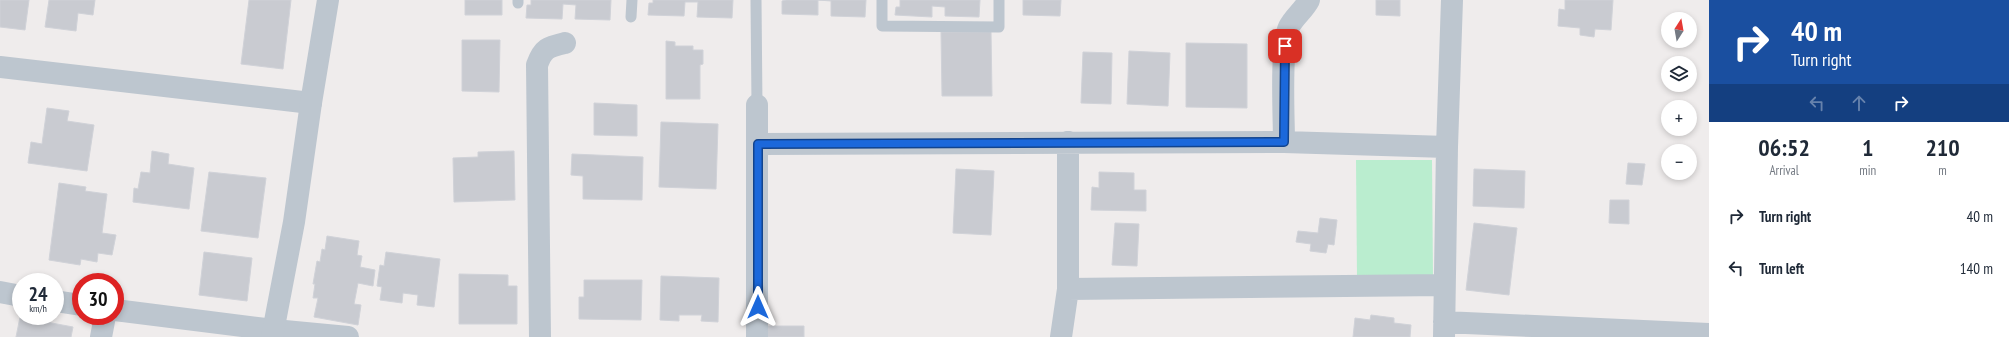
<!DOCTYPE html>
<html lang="en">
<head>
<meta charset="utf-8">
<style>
	:root { --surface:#fff; --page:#f6f6f7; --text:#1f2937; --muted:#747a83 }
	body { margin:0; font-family:"PT Sans Narrow",sans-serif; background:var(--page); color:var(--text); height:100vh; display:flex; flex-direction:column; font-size:15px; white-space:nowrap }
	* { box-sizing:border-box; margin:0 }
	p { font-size:13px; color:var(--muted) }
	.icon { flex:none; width:22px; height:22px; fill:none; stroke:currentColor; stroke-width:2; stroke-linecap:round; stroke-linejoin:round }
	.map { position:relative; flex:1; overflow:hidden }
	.drawer { display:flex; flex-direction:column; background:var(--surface); width:300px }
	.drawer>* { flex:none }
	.guide { background:#1a4fa0; color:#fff; overflow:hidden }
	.needle { width:26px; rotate:11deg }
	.tools { position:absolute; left:1661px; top:12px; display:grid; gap:8px }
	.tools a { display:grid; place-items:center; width:36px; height:36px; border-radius:50%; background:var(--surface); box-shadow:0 2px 6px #0003; font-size:20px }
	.speed { position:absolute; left:12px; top:273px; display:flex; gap:8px; font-size:20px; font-weight:700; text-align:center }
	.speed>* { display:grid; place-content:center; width:52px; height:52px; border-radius:50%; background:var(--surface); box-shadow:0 2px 6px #0003; line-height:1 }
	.speed small { font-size:10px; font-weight:400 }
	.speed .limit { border:6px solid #d22; background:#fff; color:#111 }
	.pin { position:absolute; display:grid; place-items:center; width:34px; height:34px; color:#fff; margin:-17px; border-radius:8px; box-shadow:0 2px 6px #0006 }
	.me { position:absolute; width:44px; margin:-22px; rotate:0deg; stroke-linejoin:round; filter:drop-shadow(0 0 3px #0008) }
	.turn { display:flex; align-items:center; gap:14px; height:84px; padding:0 16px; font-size:18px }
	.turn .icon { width:52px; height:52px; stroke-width:2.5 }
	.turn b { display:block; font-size:28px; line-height:34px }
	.lanes { display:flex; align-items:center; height:38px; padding:0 16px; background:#0003; justify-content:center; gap:20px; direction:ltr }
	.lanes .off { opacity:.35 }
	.eta { display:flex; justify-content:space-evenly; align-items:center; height:68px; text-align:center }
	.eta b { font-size:24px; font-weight:800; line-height:28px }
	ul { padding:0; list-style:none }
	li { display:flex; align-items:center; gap:12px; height:52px; padding:0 16px }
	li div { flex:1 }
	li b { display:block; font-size:15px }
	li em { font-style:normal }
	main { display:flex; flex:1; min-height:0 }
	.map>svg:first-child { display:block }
	.green { fill:#baedcf }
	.building { fill:#c9cbd1; stroke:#d0d2d8 }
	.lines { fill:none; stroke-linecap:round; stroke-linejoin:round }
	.service { stroke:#bdc6cf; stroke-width:11 }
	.minor { stroke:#bdc6cf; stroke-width:22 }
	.tertiary { stroke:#bdc6cf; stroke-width:22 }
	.route-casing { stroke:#12448e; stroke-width:10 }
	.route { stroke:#1b68db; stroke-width:7 }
</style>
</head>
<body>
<main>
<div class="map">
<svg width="1709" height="337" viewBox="0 0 1709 337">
	<rect width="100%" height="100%" fill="#efecec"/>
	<path class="green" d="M1356 160H1432L1433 277 1357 278Z"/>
	<path class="building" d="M0 0H29L25 30 0 27Z
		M49 0H95L93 15 78 13 76 31 45 27Z
		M249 0H291L283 69 241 64Z
		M465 0H502V15H465Z
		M531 0H611L610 20 575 19 576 5 563 4 562 19 526 18 527 5H531Z
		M653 0H733L732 18 697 17 698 2H685L684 16 648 15 649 3H653Z
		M786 0H866L865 17 831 16V1L818 0V15L782 14V1Z
		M900 0H980L979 17 945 16V7L932 6V17L895 15 896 7H900Z
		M1023 0H1061L1060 16 1023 15Z
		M1376 0H1400V16L1376 15Z
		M1565 0H1613L1611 30 1595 29 1594 37 1580 35V28L1558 26 1559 9 1565 10Z
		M941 32H991L992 96H942Z
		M462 40H500L499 92 462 91Z
		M666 41 675 42V46H693V50H703V64L700 65V99H666Z
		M1186 43 1247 44V108L1186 107Z
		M1129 51 1170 53 1168 106 1127 104Z
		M1083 52 1112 53 1111 104 1081 103Z
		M594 103 637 105V136L594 135Z
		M47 108 69 111 67 121 94 125 87 171 28 163 31 142 42 144Z
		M661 122 718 124 716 189 659 187Z
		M152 151 169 154 168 164 194 168 189 209 133 202 134 188 138 189 141 172 150 173Z
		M514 151 515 200 454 202 453 158 478 157V152Z
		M572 154 643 157 642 200 583 199V176L571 175Z
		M1628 163 1645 164 1642 185 1626 184Z
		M956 169 994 171 991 235 953 233Z
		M1474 169 1525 171 1524 208 1473 206Z
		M209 172 266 178 258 238 201 231Z
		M1099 172 1134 173V190H1146V211L1091 210 1092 187 1099 188Z
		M59 183 86 187 85 191 107 194 102 233 116 235 112 255 98 253 97 262 81 259 80 265 49 260Z
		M1610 200H1629V224L1609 223Z
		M1320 218 1337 220 1334 245 1328 244 1326 253 1310 251 1311 244 1296 242 1298 231 1318 233Z
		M1115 223 1139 224 1137 266 1112 265Z
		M1474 223 1517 228 1509 295 1466 290Z
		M327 236 359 241 357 255 362 256 360 267 375 270 373 286 358 283 354 304 361 305 358 325 314 317 318 298H313L315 284H313L317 261 320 262 322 249 325 250Z
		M204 252 252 258 247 301 199 295Z
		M386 252 440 259 434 307 417 305 418 295 403 293 402 303 380 300 382 287 377 286 380 265 384 266Z
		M459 274 508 275V286H517V324H459Z
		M661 276 719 278 718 322 701 321 702 315H679V321L660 320Z
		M584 280H642L641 320 579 319V297H584Z
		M1371 315 1394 318V323L1411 325 1410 337H1353L1355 318 1370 320Z
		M20 317 73 327 71 337H16Z
		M766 326H804V337H766Z"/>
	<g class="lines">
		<path class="service" d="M756 0 757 105
			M882 0V26L999 27V0
			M518 3V0
			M631 17 632 0"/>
		<path class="minor" d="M0 67 311 103
			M757 105V337
			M1284 142C1284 118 1280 45 1289 27 1294 17 1304 10 1309 0
			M758 144 1284 142 1447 147 1452 0
			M1068 289 1444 285
			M0 292 21 296
			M55 301 81 305
			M115 310 274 330 348 337
			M1444 322 1709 334
			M101 337 105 316
			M540 337 537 65C543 48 548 47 565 43
			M1061 337 1068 289V142
			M1444 337 1447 147"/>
		<path class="tertiary" d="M272 337 294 222 311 103 328 0"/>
	</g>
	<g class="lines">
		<defs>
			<path id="route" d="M758 307V144L1284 142 1285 46"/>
		</defs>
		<use href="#route" class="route-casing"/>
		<use href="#route" class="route"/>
	</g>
</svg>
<div class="tools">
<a><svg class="needle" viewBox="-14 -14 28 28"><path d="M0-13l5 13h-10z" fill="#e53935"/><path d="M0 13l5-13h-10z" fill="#747a83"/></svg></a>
<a><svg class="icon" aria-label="layers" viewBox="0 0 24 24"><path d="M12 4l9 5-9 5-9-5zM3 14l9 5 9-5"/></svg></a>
<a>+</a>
<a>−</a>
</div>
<div class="speed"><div>24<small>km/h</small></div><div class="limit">30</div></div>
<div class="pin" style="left:1285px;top:46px;background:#d93025"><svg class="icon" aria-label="arrive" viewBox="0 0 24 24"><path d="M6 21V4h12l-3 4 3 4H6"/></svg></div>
<svg class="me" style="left:758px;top:307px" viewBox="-20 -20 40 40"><path d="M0-17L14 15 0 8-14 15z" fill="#1b68db" stroke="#fff" stroke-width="4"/></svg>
</div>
<section class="drawer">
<div class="guide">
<div class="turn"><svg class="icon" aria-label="right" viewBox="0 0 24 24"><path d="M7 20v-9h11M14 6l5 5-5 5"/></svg><div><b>40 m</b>Turn right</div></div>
<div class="lanes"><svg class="icon off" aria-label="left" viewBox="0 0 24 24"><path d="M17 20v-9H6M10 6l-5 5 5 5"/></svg><svg class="icon off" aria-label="ahead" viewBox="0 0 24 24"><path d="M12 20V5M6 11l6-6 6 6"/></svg><svg class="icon" aria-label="right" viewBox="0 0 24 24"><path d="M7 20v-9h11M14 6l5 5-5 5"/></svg></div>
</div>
<div class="eta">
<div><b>06:52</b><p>Arrival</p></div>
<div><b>1</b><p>min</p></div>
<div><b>210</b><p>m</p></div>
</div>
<ul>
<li><svg class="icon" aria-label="right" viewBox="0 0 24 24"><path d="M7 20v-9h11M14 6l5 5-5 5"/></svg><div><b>Turn right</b></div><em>40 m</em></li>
<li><svg class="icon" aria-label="left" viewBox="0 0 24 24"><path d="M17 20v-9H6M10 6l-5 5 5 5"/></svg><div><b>Turn left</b></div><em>140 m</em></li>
</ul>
</section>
</main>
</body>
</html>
